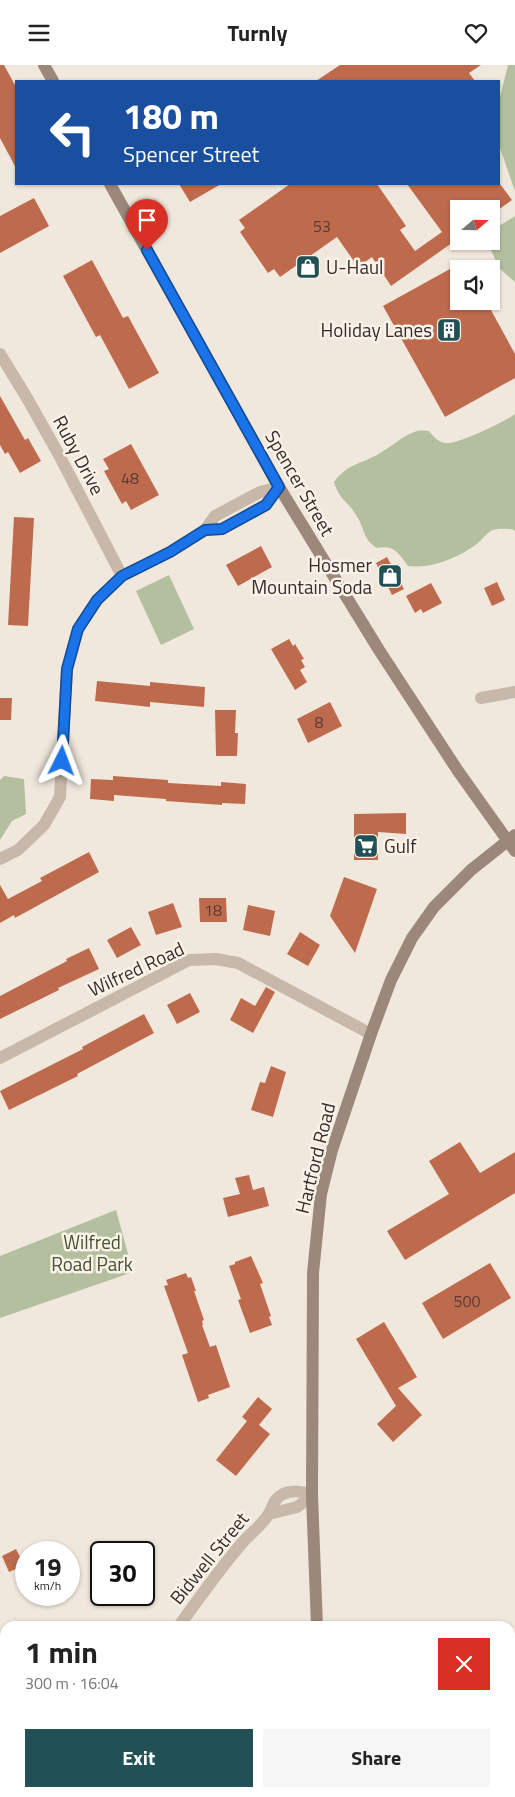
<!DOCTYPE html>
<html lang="en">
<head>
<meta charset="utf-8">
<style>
	:root { --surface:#fff; --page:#f6f6f6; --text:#222; --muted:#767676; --accent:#215055 }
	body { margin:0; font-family:"Titillium Web",sans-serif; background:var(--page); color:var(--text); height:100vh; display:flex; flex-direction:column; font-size:19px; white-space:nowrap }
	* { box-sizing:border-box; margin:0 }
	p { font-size:16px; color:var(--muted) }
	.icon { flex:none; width:28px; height:28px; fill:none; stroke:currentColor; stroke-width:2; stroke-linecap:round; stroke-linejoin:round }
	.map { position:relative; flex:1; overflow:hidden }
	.side { position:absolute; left:0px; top:1556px; width:515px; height:176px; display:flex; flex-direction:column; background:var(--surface); border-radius:15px 15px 0 0; box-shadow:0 1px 4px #0004 }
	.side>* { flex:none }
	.top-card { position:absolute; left:15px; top:15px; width:485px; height:105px; border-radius:0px; box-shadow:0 1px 4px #0004; background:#1a4fa0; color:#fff; overflow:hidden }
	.needle { width:32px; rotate:70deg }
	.tools { position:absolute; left:450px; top:135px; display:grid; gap:10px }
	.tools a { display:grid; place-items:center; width:50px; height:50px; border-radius:0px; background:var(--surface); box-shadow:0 1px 4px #0004; font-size:25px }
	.speed { position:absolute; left:15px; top:1476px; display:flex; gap:10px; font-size:25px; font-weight:700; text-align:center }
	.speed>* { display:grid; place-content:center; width:65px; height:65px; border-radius:50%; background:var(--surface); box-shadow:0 1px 4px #0004; line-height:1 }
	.speed small { font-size:12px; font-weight:400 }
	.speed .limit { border:2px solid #111; border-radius:8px; background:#fff; color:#111 }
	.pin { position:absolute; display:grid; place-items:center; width:42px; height:42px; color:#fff; margin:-51px -21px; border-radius:50% 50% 50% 0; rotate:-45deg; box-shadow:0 0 5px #0007 }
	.pin .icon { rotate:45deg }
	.me { position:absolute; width:55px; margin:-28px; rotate:3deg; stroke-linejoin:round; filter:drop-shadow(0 0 4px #0008) }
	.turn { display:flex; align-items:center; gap:18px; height:105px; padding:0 25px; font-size:22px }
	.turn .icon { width:65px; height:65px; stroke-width:2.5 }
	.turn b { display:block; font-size:35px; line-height:42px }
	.round { display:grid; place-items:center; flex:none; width:52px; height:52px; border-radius:0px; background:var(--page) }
	.overview { display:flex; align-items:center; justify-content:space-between; height:85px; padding:0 25px }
	h1 { font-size:30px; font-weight:700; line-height:38px }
	.cta { display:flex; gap:10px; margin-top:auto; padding:10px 25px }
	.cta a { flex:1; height:58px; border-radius:0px; background:var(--accent); color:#fff; font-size:20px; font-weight:700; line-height:58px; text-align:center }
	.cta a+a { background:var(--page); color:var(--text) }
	header { display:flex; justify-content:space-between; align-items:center; height:65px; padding:0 25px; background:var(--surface); font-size:22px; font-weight:700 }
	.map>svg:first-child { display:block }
	.green { fill:#b3bf9e }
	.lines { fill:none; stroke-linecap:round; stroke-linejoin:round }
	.river { stroke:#7ea9ac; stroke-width:26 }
	.building { fill:#be6b4d }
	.street { stroke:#c8b8aa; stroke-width:12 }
	.secondary { stroke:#9c877b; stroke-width:12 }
	.route-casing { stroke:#114b97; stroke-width:12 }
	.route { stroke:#1a73e8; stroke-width:9 }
	.labels { text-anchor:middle; stroke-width:5; stroke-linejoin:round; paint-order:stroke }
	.number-label { font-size:16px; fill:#583c32 }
	.poi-label { font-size:19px; fill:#362d29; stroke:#f8f2e9; text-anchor:start }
	.street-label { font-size:19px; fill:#362d29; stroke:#f8f2e9 }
	.park-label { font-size:19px; fill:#45522e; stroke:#f8f2e9 }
</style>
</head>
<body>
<header><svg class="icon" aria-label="menu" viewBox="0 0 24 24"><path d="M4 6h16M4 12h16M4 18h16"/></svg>Turnly<svg class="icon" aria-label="heart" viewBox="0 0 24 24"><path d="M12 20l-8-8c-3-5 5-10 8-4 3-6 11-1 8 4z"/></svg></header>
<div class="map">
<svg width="515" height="1732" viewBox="0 0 515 1732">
	<rect width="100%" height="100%" fill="#f1e8dd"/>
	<path class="green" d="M508 0H515V126L499 80V36Z
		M515 151V217L499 203 487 176H491V166Z
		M515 349V466L512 464C507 464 498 463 493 465 487 467 482 475 478 478 459 493 431 504 408 501 398 488 395 480 377 483 362 474 365 463 356 450 348 436 340 436 334 417 346 400 360 399 377 390 390 383 403 370 417 366 421 365 425 366 429 366 433 371 438 377 445 378 457 380 504 357 515 349Z
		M169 510 194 564 161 580 136 526Z
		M4 711 24 714 26 749 12 756 0 775V715Z
		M116 1145 133 1207 0 1253V1191Z"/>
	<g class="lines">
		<path class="river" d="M512 1732 515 1731"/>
	</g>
	<path class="building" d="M0 0H4L16 22V103L0 73Z
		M340 0H481L469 8 475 16H316Z
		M179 119H221L190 137Z
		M290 119H377L406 161 400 165 415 186 442 167 407 119H500L512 135 491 150V144H459V173L391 221 372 192 358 202 337 172 280 212 274 204 268 208 240 167 245 163 239 155Z
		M34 133 49 161 0 188V151Z
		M92 195 123 253 128 251 159 308 129 324 100 270 96 272 63 211Z
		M459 199V236H486L515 289V313L445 352 383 241Z
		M0 331 25 375 28 373 41 396 20 408 8 387 5 389 0 380Z
		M131 379 159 430 131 445 126 436 122 439 104 406 109 404 103 394Z
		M14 452 34 453 28 561 8 560Z
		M261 481 272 502 238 521 226 500Z
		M387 492 404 524 392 530 376 498Z
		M497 517 505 535 492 541 484 523Z
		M431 518 442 538 423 548 421 544 415 548 406 531Z
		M289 574 293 581 295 579 304 594 301 595 305 602 300 605 307 617 295 625 271 584Z
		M97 616 150 621V617L205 622 204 642 150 637V642L95 636Z
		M0 633H12L11 655H0Z
		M330 637 342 661 308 678 297 654Z
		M215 645H236L235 668H238L237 691H216Z
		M113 711 168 715V718L221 721V717L246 719 245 739 222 738V740L166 736V734L114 730V736L90 734 91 714 113 715Z
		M406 748V769L378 767V795H354V749Z
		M89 787 99 807 15 853 14 850 0 858V820L8 834 42 816 40 813Z
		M344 812 377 824 355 888 330 851Z
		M199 833H226L227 857H200Z
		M173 838 182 862 156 870 148 847Z
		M248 840 275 846 270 871 243 865Z
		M131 862 141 880 117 893 107 875Z
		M300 867 320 880 308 901 287 889Z
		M89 883 99 904 58 923 59 925 0 954V931L67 896 66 894Z
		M266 922 275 927 253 968 230 955 241 933 255 941Z
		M190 928 200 947 177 959 167 940Z
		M144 949 154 968 77 1009 78 1011 9 1045 0 1026 83 984 82 982Z
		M271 1001 286 1007 273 1052 251 1045 260 1017 265 1018Z
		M460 1077 480 1108 515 1087V1128L405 1195 387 1166 449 1129 429 1096Z
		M249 1110 253 1125 264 1122 269 1141 228 1152 223 1133 240 1129 235 1113Z
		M251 1191 263 1218 260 1219 271 1251 269 1252 272 1260 250 1268 238 1235 241 1234 229 1201 235 1199V1197Z
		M490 1198 511 1233 443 1274 422 1238Z
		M186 1208 188 1213 191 1212 196 1226H194L204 1255 202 1256 203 1260H202L210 1282 216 1280 230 1322 208 1330 209 1333 198 1337 182 1290 188 1288 164 1221 168 1220 166 1215Z
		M384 1257 417 1312 398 1323 422 1350 393 1377 377 1359 396 1341 356 1274Z
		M258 1332 272 1344 259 1360 270 1369 236 1411 216 1395 247 1356 242 1352Z
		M16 1484 20 1492 26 1489V1526L16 1504 9 1507 2 1491Z"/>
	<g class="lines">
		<path class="street" d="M0 289 27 333 59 390 122 511
			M205 465 222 464 265 440 279 422
			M481 633 515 627
			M0 794 18 785 44 760 60 732 67 604 78 564 97 535 122 511 170 487 205 465 215 451 260 427 279 422
			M0 993 189 895 216 894 238 898 371 969
			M179 1561C199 1533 219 1505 242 1478 250 1469 261 1461 268 1450 273 1443 273 1434 283 1429 292 1425 303 1426 312 1431L297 1442 269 1449
			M66 1732 69 1728"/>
		<path class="secondary" d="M44 0 53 16
			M110 119 279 422 379 585 458 706 515 786
			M317 1561 312 1431 313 1208 321 1129 332 1085 371 969 391 915 412 873 434 842 471 805 515 770
			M341 1728 342 1732"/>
	</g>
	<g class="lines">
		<defs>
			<path id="route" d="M62 696 67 604 78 564 97 535 122 511 170 487 205 465 222 464 266 440 279 422 147 185"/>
		</defs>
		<use href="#route" class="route-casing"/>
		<use href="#route" class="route"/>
	</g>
	<defs>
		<symbol id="shop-square" viewBox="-11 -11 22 22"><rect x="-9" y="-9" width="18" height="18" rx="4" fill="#215055" stroke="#f8f2e9"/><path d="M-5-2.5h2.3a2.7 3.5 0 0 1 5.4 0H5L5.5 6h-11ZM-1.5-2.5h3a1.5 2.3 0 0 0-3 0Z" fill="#fff"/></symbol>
		<symbol id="building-square" viewBox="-11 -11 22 22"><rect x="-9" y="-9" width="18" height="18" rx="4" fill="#215055" stroke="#f8f2e9"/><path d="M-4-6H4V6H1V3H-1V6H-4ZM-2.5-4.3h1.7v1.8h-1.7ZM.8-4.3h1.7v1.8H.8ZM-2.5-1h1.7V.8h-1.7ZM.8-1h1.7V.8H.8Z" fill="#fff"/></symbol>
		<symbol id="supermarket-square" viewBox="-11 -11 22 22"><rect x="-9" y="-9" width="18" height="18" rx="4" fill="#215055" stroke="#f8f2e9"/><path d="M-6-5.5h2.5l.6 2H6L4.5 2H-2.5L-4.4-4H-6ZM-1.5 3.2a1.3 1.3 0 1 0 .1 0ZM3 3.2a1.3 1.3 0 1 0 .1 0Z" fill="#fff"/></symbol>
	</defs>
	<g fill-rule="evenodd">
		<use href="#shop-square" x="294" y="188" width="28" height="28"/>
		<use href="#building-square" x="435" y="251" width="28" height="28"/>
		<use href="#shop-square" x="376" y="497" width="28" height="28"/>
		<use href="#supermarket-square" x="352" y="767" width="28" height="28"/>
	</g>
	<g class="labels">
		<g class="number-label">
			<text x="322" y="167">53</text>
			<text x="130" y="419">48</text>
			<text x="319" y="663">8</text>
			<text x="213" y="851">18</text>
			<text x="467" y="1242">500</text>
		</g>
		<g class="poi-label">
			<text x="326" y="209">U-Haul</text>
			<text x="432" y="272" text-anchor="end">Holiday Lanes</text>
			<text x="372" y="507" text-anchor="end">Hosmer<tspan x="372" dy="22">Mountain Soda</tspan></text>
			<text x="384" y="788">Gulf</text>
		</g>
		<g class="street-label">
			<text transform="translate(79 390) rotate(62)" y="7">Ruby Drive</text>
			<text transform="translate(300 418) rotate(60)" y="7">Spencer Street</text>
			<text transform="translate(136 904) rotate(-25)" y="7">Wilfred Road</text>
			<text transform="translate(315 1093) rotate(-76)" y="7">Hartford Road</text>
			<text transform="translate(209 1493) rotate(-51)" y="7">Bidwell Street</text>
		</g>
		<g class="park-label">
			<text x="92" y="1184">Wilfred<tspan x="92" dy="22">Road Park</tspan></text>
		</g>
	</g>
</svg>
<div class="tools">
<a><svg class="needle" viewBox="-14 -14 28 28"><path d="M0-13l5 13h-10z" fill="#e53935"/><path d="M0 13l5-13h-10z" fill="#767676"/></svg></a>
<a><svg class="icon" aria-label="sound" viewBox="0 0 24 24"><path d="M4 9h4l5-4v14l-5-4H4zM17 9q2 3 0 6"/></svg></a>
</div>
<div class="speed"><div>19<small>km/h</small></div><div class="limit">30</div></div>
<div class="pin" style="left:147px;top:185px;background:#d93025"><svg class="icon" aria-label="arrive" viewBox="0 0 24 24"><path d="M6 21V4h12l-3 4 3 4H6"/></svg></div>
<svg class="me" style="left:62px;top:696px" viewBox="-20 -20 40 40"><path d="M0-17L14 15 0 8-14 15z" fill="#1a73e8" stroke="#fff" stroke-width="4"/></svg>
<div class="top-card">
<div class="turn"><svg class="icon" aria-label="left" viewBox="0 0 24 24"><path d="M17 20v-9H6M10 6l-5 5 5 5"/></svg><div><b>180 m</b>Spencer Street</div></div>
</div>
<section class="side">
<div class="overview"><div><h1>1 min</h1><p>300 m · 16:04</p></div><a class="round" style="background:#d93025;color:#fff"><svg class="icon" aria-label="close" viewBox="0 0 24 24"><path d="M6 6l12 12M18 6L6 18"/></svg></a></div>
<div class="cta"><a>Exit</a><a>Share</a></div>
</section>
</div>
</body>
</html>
